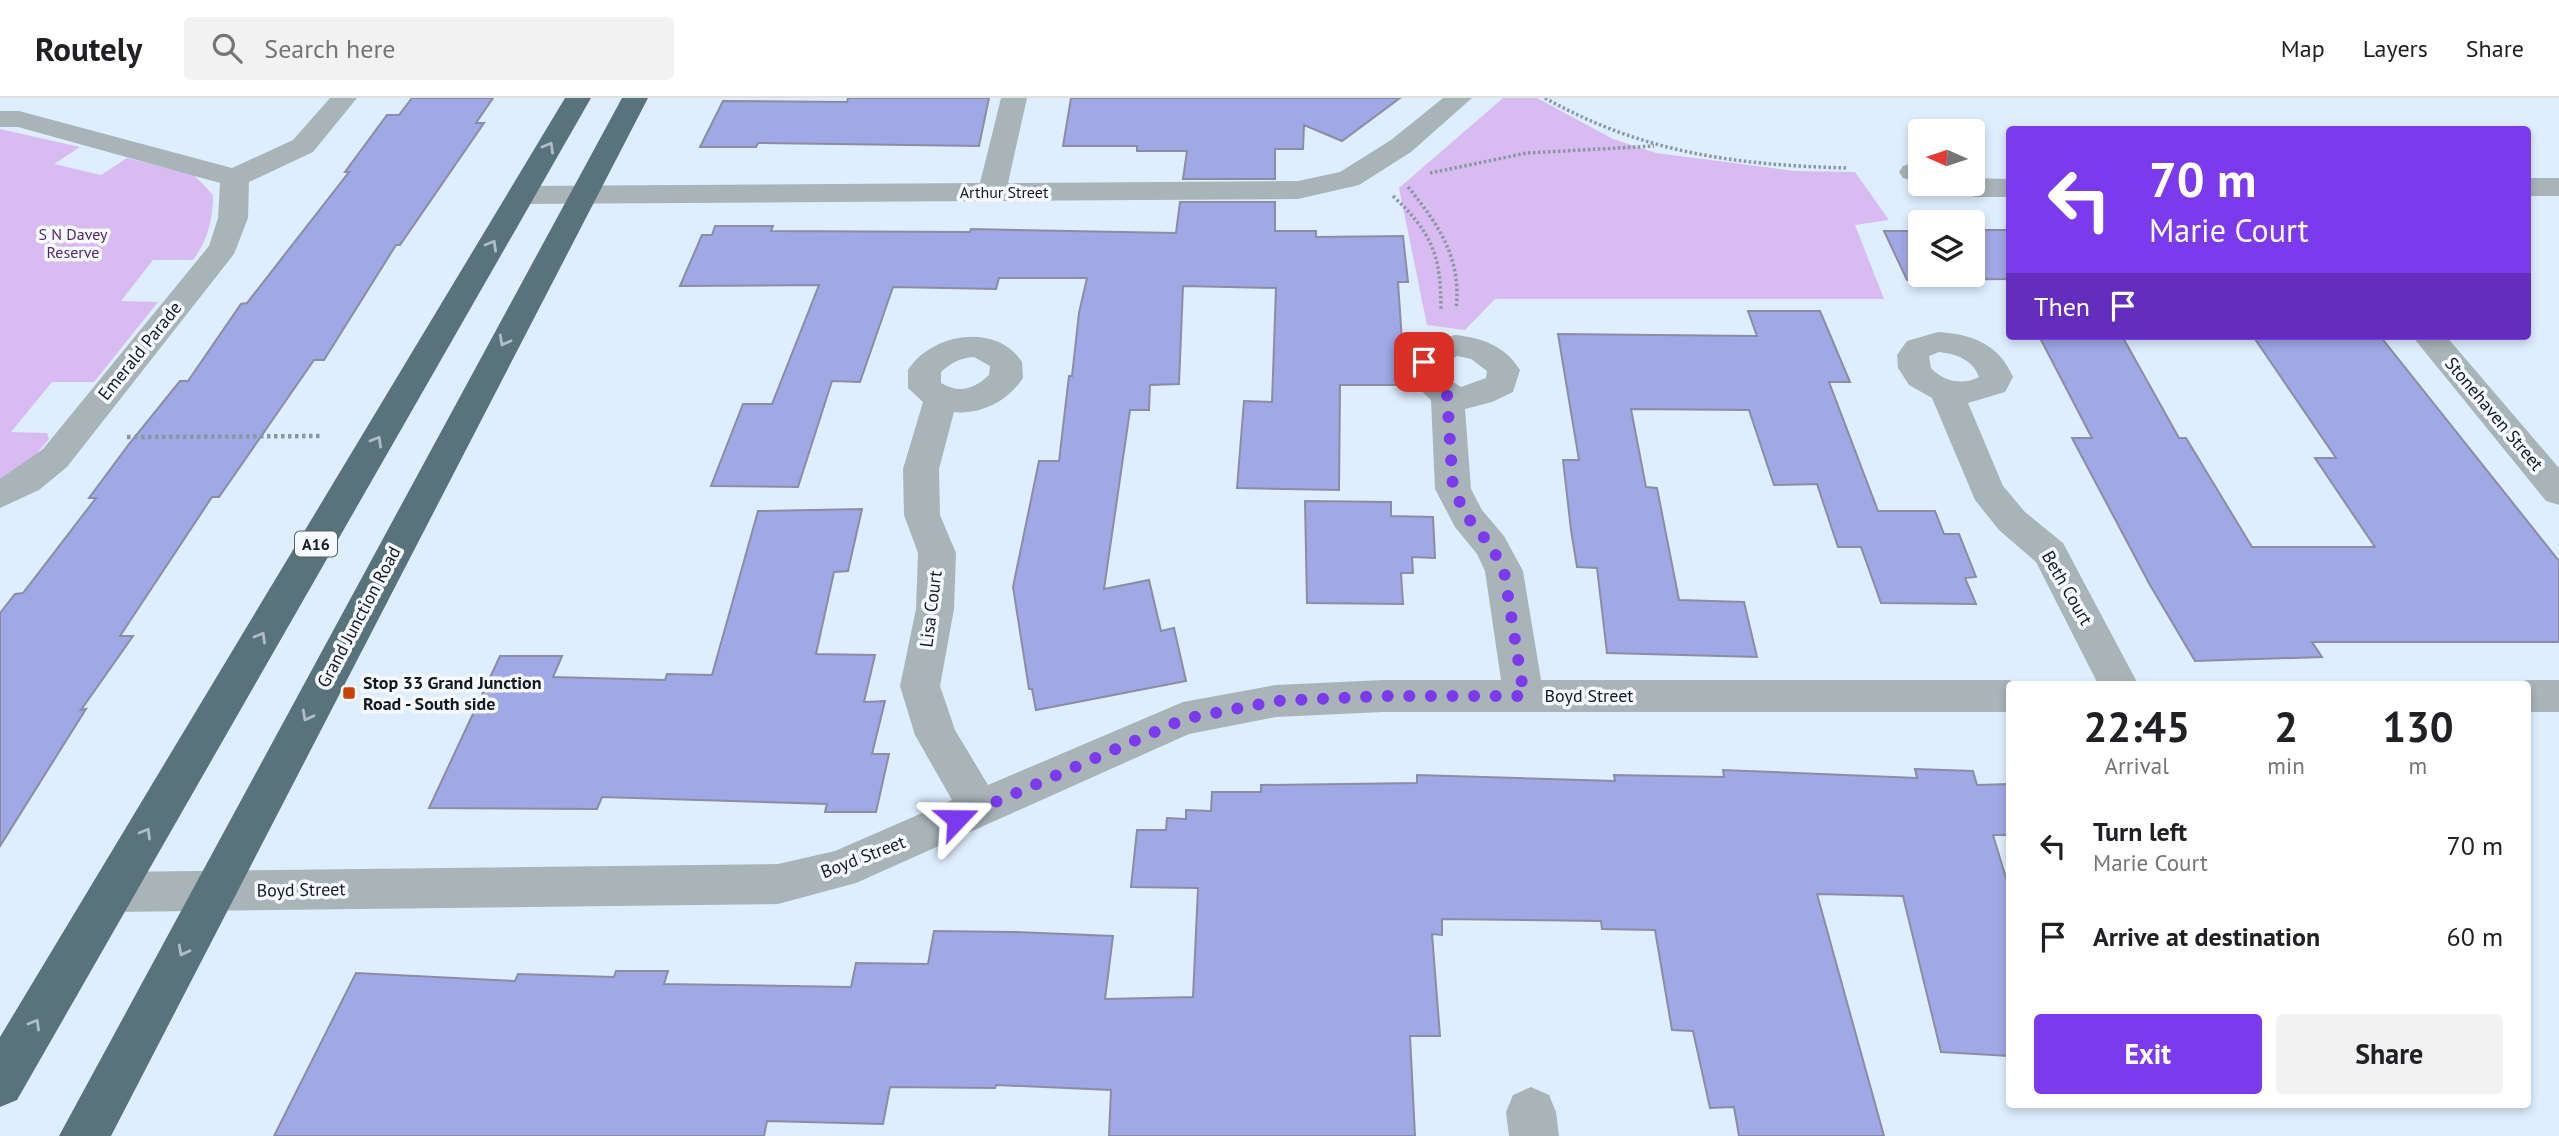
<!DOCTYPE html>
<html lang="en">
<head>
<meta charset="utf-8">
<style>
	:root { --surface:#fff; --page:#f2f2f2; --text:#202124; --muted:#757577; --line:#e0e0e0; --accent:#7c3aed }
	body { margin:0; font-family:"PT Sans",sans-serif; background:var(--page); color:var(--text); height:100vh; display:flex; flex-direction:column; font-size:26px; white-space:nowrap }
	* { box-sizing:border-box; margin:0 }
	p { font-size:23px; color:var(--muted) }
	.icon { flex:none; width:38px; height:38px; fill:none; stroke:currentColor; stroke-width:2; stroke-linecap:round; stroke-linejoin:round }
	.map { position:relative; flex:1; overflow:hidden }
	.sheet { position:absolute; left:2006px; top:583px; width:525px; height:427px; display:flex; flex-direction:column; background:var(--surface); border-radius:7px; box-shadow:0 4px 10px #0003 }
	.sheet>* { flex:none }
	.hud { position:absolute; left:2006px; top:28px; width:525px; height:214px; border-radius:7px; box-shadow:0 4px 10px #0003; background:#7c3aed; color:#fff; overflow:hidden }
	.needle { width:46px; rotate:273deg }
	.tools { position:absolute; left:1908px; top:21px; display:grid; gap:14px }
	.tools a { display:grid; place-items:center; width:77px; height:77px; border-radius:7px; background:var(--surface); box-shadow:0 4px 10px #0003; font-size:35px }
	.pin { position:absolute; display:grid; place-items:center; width:60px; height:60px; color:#fff; margin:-30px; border-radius:14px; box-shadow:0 4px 10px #0006 }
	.me { position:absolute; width:77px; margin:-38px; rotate:67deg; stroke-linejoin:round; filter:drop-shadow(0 0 5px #0008) }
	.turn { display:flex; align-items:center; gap:24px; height:147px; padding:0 28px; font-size:32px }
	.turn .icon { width:91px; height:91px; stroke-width:2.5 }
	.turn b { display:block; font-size:49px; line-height:60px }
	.then { display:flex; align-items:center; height:66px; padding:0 28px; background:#0003; gap:14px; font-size:26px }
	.eta { display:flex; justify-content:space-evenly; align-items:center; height:119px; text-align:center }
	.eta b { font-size:42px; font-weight:600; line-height:49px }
	.primary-button { display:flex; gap:14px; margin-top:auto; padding:14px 28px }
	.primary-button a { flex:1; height:80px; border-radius:7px; background:var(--accent); color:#fff; font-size:28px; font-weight:600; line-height:80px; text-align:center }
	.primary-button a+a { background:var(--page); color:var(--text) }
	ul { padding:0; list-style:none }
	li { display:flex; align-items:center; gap:21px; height:91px; padding:0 28px }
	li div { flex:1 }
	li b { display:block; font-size:26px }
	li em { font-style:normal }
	header { display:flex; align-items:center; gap:42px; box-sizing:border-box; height:98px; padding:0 35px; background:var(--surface); border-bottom:2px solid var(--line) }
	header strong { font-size:33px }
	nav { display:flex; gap:38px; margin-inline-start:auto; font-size:24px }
	.search { width:490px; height:63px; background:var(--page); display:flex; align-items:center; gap:18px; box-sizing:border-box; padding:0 24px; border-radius:7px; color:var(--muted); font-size:26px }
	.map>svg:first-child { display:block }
	.green { fill:#d8bbf1 }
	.building { fill:#a0a8e5; stroke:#8a8da3; stroke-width:2 }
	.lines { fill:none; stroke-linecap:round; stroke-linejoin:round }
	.path-far1 { stroke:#8a96a2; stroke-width:3.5; stroke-dasharray:2.5 2.5; stroke-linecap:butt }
	.path { stroke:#8a96a2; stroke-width:4.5; stroke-dasharray:3.5 3.5; stroke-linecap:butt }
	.minor { fill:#a8b4b8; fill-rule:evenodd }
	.highway { fill:#59737c; fill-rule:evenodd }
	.oneway { stroke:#afbdc4 }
	.route { stroke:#7c3aed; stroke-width:12; stroke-dasharray:0 21.6 }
	.poi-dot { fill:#c84204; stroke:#f6fafe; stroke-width:2.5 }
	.labels { text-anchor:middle; stroke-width:7; stroke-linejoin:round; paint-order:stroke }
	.far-street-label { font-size:16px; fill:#131a21; stroke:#f6fafe }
	.far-park-label { font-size:16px; fill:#50276d; stroke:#f6fafe }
	.shield { fill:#f6fafe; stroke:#575d63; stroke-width:2 }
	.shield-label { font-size:16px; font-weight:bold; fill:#131a21 }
	.street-label { font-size:18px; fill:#131a21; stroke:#f6fafe }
	.poi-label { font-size:18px; font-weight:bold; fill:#131a21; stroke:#f6fafe; text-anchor:start }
</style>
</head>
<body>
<header>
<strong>Routely</strong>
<div class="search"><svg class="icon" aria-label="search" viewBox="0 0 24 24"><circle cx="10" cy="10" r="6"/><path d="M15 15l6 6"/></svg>Search here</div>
<nav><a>Map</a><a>Layers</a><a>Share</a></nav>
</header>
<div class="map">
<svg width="2559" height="1038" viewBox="0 0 2559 1038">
	<rect width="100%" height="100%" fill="#dfeefe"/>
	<path class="green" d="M1503 0H1537L1613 41 1656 55 1795 73 1855 74 1889 122 1855 127 1884 201H1495L1465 232 1427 227 1399 90Z
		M0 31 80 49 54 66 101 77 127 60 194 77 213 97C213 121 208 142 193 162H153L121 203 158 204 94 284H52L11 334 47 335 49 341 33 360 0 382Z"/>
	<path class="building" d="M412 0H493L476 25H484L400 147H396L324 262H314L219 399H212L120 538H133L81 612 86 611 0 748V515L15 496 23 495 96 400H89L129 346 180 283H188L241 206 247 205 349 74H345L387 17H399Z
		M848 0H989L979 48 758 45 756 49H700L723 3 847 4Z
		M1071 0H1400L1342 43 1304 27 1303 51H1275V81H1183L1187 53H1137V48H1063Z
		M1180 104H1275V133H1316V139L1403 138 1408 184H1398L1405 287H1340L1339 392 1237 390 1244 303 1272 304 1276 190 1183 188 1179 286 1150 287 1149 312H1130L1104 491 1149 482 1161 533 1174 530 1186 583 1036 612 1032 591H1029L1013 489 1039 363H1059L1069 278H1072L1079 215 1087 180H999L996 191 893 189 860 284 832 283 798 389 711 388 743 306H772L819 187 680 188 702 137H712L715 128H773L771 133 970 134 971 131 1176 135Z
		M1972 132H2009V181L1907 182 1884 133H1920V177H1972Z
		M1748 213H1820L1850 284H1829L1878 413H1935L1944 436H1959L1976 479 1965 480 1976 506 1881 505 1861 449H1838L1817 386 1774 387 1749 312 1631 311 1646 389 1657 390 1679 502 1744 504 1757 559 1607 555 1597 470 1577 469 1571 432 1563 362H1579L1558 236 1757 238Z
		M2039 238H2122L2179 340H2186L2252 449H2375L2315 360H2336L2253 238H2380L2559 463V544H2312L2322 559 2195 563 2150 487 2072 340H2092Z
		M1305 403 1391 404V418L1433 419 1435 460 1412 459 1413 475H1401L1403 506 1307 505Z
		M862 411 848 473 834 474 816 556 875 557 864 604 885 603 872 656H889L876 714H825L827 706 602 699 597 711 429 710 500 558H562L553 579 665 582 667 576 712 577 758 413Z
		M1915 671 1973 673 1977 687 2009 686V737H1993L2009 790V958L1941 954 1903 798 1817 796 1884 1038H1739L1734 1009 1710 1010 1693 933 1672 932 1655 832 1602 831 1601 823 1442 821V837L1432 836 1440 938H1410L1415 1038H1109L1111 992 996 987 995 990 890 989 883 1026 767 1023 764 1038H274L356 875 515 883 518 876 614 879 616 873H668L664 886 851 889 856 865 928 866 934 833 1013 834 1113 838 1105 901 1193 899 1198 790 1131 789 1137 732H1166L1167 720 1186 721V712L1211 713 1212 694H1261V687L1417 685V677L1615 683 1614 677 1724 679 1723 672 1917 680Z"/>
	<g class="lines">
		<path class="path-far1" d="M1545 0C1643 55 1736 67 1847 70
			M1430 75 1527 55 1654 48
			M1408 89C1439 127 1462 161 1456 211
			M1393 98C1432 135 1441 157 1441 211"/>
		<path class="path" d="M127 339 323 338"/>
		<path class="minor" d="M330 0H357L313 54 249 84 248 120 234 156 67 369 39 392 0 410V381L43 351 209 148 218 120 220 85 18 29H0V13H19L232 70 293 42Z
			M1001 0H1027L1008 85 1298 83 1340 74 1391 42 1443 0H1472L1411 54 1359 87 1298 101 521 106 511 103 507 97 511 91 521 88 980 85Z
			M1913 65 1920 67V84L1903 80 1899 74 1903 68Z
			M1972 80 2009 81V99H1976L1950 92 1946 86H1972Z
			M2527 80H2559V98H2527Z
			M1938 234C1972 236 1999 246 2013 279L2005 294 1968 305 2003 388 2025 414 2063 445 2138 586H2098L2036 464 1999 432 1975 402 1932 300 1909 287 1898 270 1897 257 1907 243ZM1939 254C1957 256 1973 262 1979 279 1962 288 1943 283 1931 270L1929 258Z
			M1455 237C1483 240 1505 248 1520 272L1513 294 1492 304 1465 311 1471 391 1482 412 1504 438 1523 473 1541 582H2009L2022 586H2009V614H1383L1276 619 1189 636 856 785 778 806 112 814 96 808 90 794 96 780 112 774 778 766 835 753 952 702 915 637 900 588 916 511 918 455 904 417 903 371 923 304 908 290V272C931 235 997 224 1022 264L1023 280C1008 303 981 317 954 314L939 371 940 417 956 455 954 511 940 588 955 632 988 687 1183 604 1276 587 1383 582H1501L1485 473 1477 456 1455 429 1435 391 1431 302 1407 279C1408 249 1429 243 1455 237ZM1457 258 1471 261 1487 273 1486 280 1461 289 1440 276V267ZM974 259 990 268 989 277C974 291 960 296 941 285V274C951 265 960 260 974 259Z
			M2412 238H2446L2559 370V407L2546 403Z
			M2527 582H2559V614H2527V586H2514Z
			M1531 989 1549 997 1556 1014 1559 1038H1509L1506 1014 1513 997Z"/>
		<path class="highway" d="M565 0H591L17 1002 0 1009V939Z
			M622 0H648L111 1038H59Z"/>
	</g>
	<defs><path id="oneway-chevron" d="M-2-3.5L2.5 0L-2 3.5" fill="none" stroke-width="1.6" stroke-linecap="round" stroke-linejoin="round" transform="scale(1.75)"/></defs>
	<g class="oneway">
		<use href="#oneway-chevron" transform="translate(549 49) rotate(-60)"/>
		<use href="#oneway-chevron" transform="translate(492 147) rotate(-60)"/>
		<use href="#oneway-chevron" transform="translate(504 243) rotate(118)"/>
		<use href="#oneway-chevron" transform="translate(377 343) rotate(-60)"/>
		<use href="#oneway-chevron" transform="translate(261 539) rotate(-60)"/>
		<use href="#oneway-chevron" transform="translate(307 618) rotate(118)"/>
		<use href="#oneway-chevron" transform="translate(146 735) rotate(-60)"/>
		<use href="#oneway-chevron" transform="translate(183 853) rotate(118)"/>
		<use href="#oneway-chevron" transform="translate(35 926) rotate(-60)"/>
	</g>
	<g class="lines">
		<path class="route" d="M957 721 1184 621 1276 603 1383 598H1524L1504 473 1491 448 1468 420 1453 391 1447 297 1434 291 1424 279V264"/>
	</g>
	<rect class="poi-dot" x="342" y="588" width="14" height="14" rx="3.5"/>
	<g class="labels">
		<g class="far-street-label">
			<text x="1004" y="100">Arthur Street</text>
		</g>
		<g class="far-park-label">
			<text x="73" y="142">S N Davey<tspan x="73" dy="18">Reserve</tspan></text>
		</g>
		<rect class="shield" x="295" y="433.5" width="42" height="25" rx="5"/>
		<g class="shield-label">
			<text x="316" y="452">A16</text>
		</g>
		<g class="street-label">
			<text transform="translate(140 253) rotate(-51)" y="6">Emerald Parade</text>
			<text transform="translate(2494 316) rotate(50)" y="6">Stonehaven Street</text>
			<text transform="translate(2067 490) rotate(60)" y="6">Beth Court</text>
			<text transform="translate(931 511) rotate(-83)" y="6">Lisa Court</text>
			<text transform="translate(359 519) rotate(-62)" y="6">Grand Junction Road</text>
			<text x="1589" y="604">Boyd Street</text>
			<text transform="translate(863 759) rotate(-21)" y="6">Boyd Street</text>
			<text transform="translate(301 792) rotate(-1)" y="6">Boyd Street</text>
		</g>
		<g class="poi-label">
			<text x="363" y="591">Stop 33 Grand Junction<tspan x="363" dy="21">Road - South side</tspan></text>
		</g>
	</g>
</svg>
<div class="tools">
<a><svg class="needle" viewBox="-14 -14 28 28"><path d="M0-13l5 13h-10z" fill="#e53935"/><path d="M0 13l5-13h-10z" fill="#757577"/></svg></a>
<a><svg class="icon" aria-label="layers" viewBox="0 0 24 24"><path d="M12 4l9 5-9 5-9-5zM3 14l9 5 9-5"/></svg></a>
</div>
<div class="pin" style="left:1424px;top:264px;background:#d93025"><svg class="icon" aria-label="arrive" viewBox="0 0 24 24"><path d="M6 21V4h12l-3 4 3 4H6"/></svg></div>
<svg class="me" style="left:957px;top:721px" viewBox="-20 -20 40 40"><path d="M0-17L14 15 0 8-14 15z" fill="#7c3aed" stroke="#fff" stroke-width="4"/></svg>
<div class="hud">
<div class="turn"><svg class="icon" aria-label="left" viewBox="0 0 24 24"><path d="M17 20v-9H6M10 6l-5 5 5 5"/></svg><div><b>70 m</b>Marie Court</div></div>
<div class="then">Then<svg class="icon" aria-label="arrive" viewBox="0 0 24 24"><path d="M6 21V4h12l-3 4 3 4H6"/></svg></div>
</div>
<section class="sheet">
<div class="eta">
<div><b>22:45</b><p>Arrival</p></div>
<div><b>2</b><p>min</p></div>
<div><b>130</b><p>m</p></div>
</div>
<ul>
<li><svg class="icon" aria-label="left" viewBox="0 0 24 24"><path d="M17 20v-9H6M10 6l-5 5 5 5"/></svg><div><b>Turn left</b><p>Marie Court</p></div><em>70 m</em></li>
<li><svg class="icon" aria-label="arrive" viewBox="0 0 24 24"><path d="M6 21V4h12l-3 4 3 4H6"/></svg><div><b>Arrive at destination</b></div><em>60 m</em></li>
</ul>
<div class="primary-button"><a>Exit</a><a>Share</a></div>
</section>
</div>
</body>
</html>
